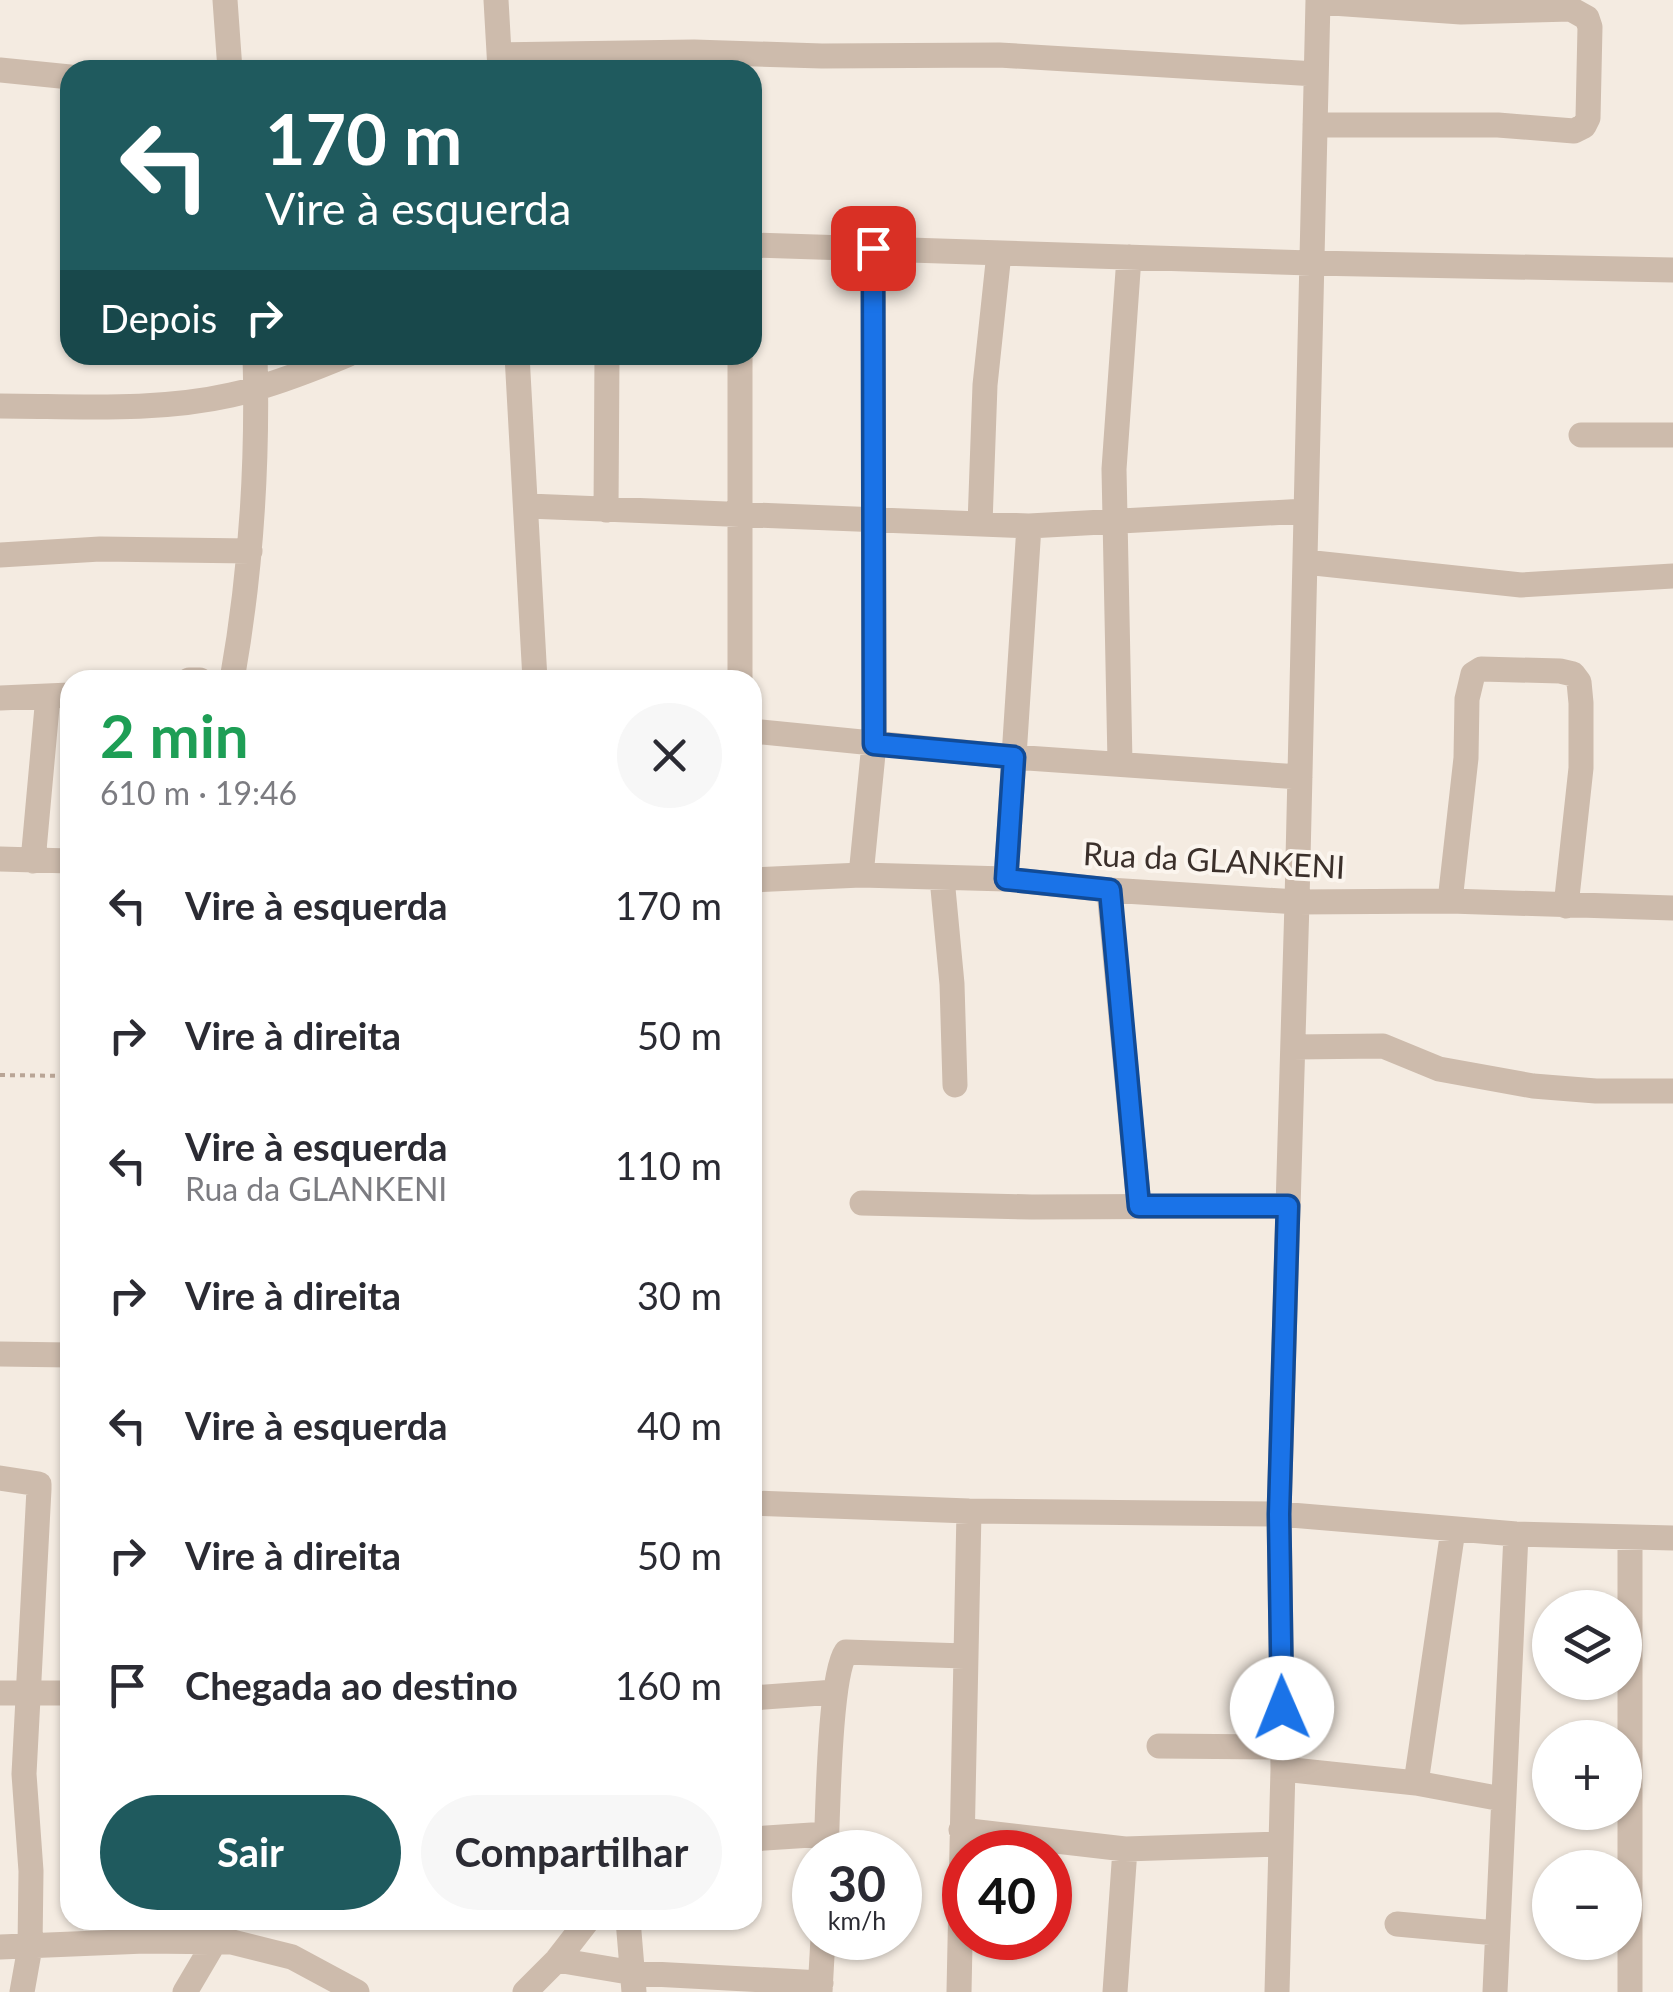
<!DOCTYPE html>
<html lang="pt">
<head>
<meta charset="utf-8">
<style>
	:root { --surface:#fff; --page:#f7f7f7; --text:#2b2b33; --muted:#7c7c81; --accent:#1f5a5e }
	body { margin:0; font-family:Lato,sans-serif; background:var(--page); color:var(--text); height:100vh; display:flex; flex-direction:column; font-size:38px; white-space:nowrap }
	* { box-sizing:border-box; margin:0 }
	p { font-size:32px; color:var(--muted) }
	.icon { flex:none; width:55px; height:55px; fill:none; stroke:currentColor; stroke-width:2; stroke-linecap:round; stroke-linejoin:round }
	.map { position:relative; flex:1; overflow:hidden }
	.panel { position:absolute; left:60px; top:670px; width:702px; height:1260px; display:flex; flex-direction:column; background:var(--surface); border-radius:30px; box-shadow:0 2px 8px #0004 }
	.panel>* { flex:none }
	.hud { position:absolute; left:60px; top:60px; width:702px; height:305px; border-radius:30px; box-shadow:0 2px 8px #0004; background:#1f5a5e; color:#fff; overflow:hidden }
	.controls { position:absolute; left:1532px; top:1590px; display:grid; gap:20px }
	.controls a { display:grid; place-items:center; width:110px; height:110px; border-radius:50%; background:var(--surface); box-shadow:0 2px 8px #0004; font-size:50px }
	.speed { position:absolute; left:792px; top:1830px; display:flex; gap:20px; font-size:50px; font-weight:700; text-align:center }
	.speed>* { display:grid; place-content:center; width:130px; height:130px; border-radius:50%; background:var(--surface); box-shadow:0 2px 8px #0004; line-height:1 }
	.speed small { font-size:25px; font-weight:400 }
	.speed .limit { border:15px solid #d22; background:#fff; color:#111 }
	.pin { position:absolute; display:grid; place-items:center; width:85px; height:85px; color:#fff; margin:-42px; border-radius:20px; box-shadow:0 5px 15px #0006 }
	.me { position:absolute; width:110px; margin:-55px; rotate:359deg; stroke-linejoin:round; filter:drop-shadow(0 0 8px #0008) }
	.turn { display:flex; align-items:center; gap:35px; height:210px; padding:0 40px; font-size:45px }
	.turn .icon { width:130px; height:130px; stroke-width:2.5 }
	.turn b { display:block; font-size:70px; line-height:85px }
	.then { display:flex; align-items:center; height:95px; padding:0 40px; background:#0003; gap:20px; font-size:38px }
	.round { display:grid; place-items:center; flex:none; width:105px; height:105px; border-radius:52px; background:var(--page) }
	.summary { display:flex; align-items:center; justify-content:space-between; height:170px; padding:0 40px }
	h1 { font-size:60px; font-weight:700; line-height:75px; color:#1e9e55 }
	.cta { display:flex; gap:20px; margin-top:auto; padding:20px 40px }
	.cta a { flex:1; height:115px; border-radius:60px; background:var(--accent); color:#fff; font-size:40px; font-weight:700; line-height:115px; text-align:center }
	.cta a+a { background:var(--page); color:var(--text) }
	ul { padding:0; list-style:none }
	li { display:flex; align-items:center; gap:30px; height:130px; padding:0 40px }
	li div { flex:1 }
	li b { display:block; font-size:38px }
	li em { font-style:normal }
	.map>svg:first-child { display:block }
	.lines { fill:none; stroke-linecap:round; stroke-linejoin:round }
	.path { stroke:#b9a596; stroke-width:4; stroke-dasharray:5 5; stroke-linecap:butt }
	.minor { stroke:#cdbbac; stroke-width:25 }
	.route-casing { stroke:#114b97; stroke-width:25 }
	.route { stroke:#1a73e8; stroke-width:18 }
	.labels { text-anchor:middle; stroke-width:8; stroke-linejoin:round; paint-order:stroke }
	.street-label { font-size:32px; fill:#3b302b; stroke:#fbf5ee }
</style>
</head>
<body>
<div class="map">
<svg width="1673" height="1992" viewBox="0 0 1673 1992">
	<rect width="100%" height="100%" fill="#f4ebe1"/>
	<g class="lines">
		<path class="path" d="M0 1075 70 1076"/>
		<path class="minor" d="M225 0 230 70
			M496 0 500 70
			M500 55 694 52 822 56 999 55 1316 74
			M0 70 70 77
			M1315 125H1498L1574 131 1584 126 1588 118 1590 27 1587 18 1571 9 1461 12 1318 2
			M752 245 1311 263 1673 270
			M517 355 535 680
			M0 406C75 406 156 412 231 395 271 386 309 371 347 355
			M1581 435H1673
			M528 506 1029 526 1306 511
			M606 510 607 355
			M980 524 985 385 999 253
			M0 555 100 549 250 551
			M1305 562 1521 585 1673 576
			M189 680H200
			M232 680C251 573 258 463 255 355
			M740 680V355
			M0 698 70 695
			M752 731 1013 757 1300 777
			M1120 762 1114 469 1129 257
			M0 859 70 861
			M33 861 48 696
			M861 875 874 744 873 248
			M942 878 952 984 955 1085
			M1006 879 1029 526
			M752 880 861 875 1006 879 1109 890 1297 902 1450 901 1673 908
			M1109 890 1139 1206
			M1450 901 1466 758 1467 699 1473 674 1481 669 1560 671 1573 674 1579 682 1581 703V768L1566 906
			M1293 1047 1383 1046 1439 1069 1533 1086 1596 1091H1673
			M862 1203 1032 1207 1288 1206
			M0 1354 70 1355
			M0 1478 39 1484V1489L24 1774 31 1871 30 1947 22 1992
			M752 1503 969 1511 1279 1514 1516 1534 1673 1538
			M1630 1538V1992
			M0 1693H70
			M752 1698 835 1692
			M1159 1746 1283 1747
			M1283 1769 1416 1783 1502 1799
			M1416 1783 1453 1530
			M961 1830 1125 1849 1281 1844
			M752 1839 827 1834
			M826 1852C828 1815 829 1677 846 1652L964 1656
			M628 1920 634 1992
			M1397 1924 1496 1933
			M0 1947 145 1941 232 1942 292 1957 357 1992
			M557 1960 634 1973 821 1983
			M185 1992 214 1943
			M525 1992 557 1960 588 1920
			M820 1992 823 1938
			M959 1992 969 1511
			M1115 1992 1125 1849
			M1277 1992 1283 1769 1279 1514 1297 902 1318 0
			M1495 1992 1516 1534"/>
	</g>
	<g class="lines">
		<defs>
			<path id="route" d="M873 248 874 744 1014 757 1006 879 1110 890 1139 1206H1288L1279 1514 1282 1708"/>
		</defs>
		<use href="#route" class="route-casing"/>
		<use href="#route" class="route"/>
	</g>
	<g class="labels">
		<g class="street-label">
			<text transform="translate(1214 861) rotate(3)" y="11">Rua da GLANKENI</text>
		</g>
	</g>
</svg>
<div class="controls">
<a><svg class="icon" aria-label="layers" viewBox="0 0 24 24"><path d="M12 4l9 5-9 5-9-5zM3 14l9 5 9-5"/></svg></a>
<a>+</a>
<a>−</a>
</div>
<div class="speed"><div>30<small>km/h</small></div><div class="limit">40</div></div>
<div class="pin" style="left:873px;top:248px;background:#d93025"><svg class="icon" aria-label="arrive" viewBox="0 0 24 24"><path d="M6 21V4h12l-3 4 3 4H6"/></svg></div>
<svg class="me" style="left:1282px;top:1708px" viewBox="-20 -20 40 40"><circle r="19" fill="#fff"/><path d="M0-13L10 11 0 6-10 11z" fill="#1a73e8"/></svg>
<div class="hud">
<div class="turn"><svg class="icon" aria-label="left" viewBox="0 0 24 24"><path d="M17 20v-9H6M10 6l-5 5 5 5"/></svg><div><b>170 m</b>Vire à esquerda</div></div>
<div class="then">Depois<svg class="icon" aria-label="right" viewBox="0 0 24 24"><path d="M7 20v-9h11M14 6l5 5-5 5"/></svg></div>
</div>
<section class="panel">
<div class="summary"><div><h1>2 min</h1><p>610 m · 19:46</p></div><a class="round"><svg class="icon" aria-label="close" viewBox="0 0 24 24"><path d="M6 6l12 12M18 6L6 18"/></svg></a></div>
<ul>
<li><svg class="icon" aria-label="left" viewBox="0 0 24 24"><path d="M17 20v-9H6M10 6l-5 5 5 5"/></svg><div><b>Vire à esquerda</b></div><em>170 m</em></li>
<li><svg class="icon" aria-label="right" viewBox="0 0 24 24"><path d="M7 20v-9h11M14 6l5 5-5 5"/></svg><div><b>Vire à direita</b></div><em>50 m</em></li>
<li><svg class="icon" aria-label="left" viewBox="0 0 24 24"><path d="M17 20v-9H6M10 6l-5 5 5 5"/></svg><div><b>Vire à esquerda</b><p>Rua da GLANKENI</p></div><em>110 m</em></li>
<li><svg class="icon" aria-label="right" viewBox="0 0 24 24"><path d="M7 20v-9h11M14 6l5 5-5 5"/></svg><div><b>Vire à direita</b></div><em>30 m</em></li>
<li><svg class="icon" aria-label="left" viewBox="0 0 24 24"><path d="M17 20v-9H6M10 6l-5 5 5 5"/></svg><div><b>Vire à esquerda</b></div><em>40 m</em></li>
<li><svg class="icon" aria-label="right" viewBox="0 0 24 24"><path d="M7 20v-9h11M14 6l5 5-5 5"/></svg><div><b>Vire à direita</b></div><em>50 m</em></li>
<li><svg class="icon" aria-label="arrive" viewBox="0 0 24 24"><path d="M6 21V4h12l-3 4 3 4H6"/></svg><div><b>Chegada ao destino</b></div><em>160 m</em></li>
</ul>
<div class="cta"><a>Sair</a><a>Compartilhar</a></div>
</section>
</div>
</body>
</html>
